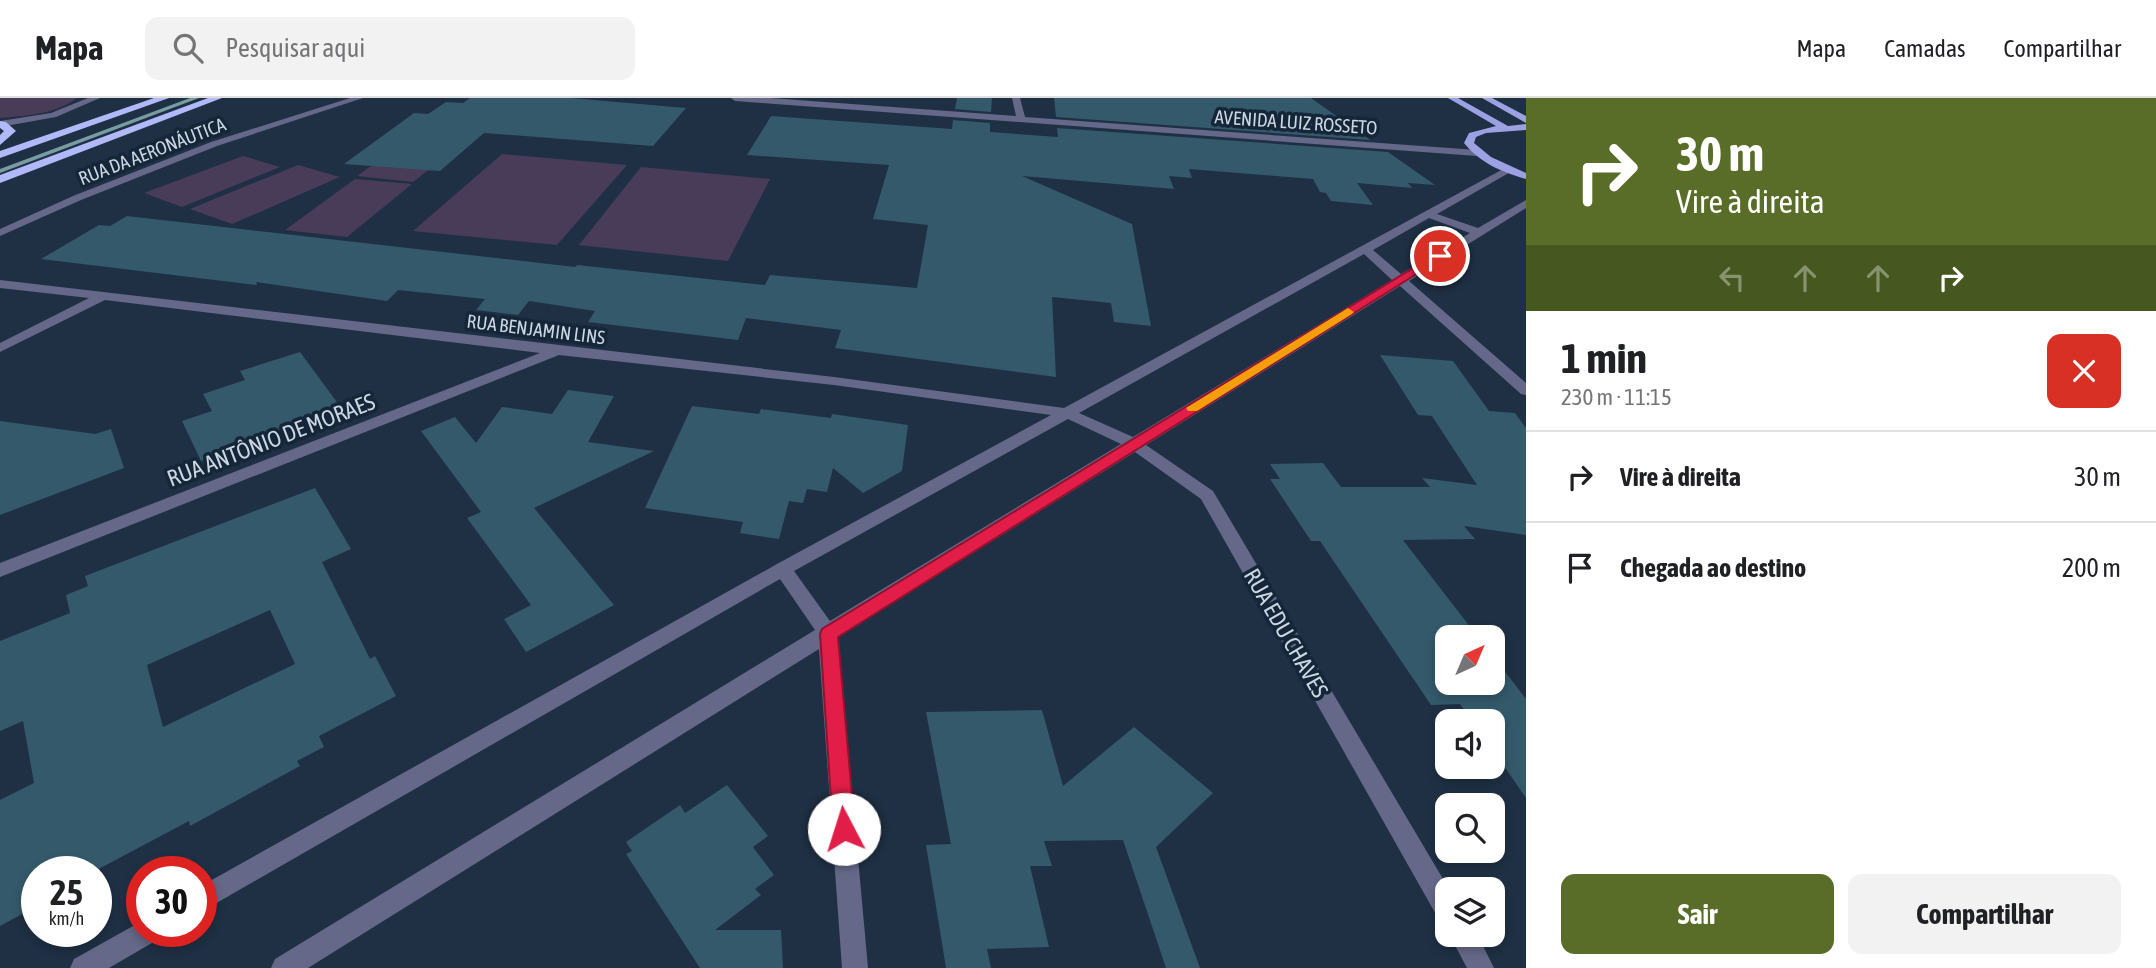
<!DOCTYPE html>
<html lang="pt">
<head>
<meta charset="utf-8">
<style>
	:root { --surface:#fff; --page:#f2f2f2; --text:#202124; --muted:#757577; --line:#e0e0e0; --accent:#596d28 }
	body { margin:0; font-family:"Asap Condensed",sans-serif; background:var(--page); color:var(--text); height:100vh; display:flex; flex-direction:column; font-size:26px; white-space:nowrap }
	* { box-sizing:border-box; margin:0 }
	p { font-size:23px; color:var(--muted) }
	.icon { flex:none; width:38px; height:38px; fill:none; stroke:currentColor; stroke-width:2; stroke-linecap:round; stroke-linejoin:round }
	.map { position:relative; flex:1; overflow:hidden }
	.panel { display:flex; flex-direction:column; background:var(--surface); width:630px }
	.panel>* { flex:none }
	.top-card { background:#596d28; color:#fff; overflow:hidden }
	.needle { width:46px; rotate:44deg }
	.tools { position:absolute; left:1435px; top:527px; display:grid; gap:14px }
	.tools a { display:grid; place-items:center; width:70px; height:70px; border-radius:14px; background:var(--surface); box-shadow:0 4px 10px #0003; font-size:35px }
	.speed { position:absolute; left:21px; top:758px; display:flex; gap:14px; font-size:35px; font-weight:700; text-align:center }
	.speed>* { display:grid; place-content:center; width:91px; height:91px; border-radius:50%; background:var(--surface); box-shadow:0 4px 10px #0003; line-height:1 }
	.speed small { font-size:18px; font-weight:400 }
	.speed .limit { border:10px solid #d22; background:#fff; color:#111 }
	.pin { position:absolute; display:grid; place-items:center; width:60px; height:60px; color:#fff; margin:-30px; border:4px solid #fff; border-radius:50%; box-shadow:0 2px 7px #0007 }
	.me { position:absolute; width:77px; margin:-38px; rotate:355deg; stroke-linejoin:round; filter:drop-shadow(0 0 5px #0008) }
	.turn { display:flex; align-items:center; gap:24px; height:147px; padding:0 35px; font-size:32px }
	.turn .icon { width:91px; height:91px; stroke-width:2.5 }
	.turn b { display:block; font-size:49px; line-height:60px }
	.lanes { display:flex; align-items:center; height:66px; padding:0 35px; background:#0003; justify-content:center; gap:35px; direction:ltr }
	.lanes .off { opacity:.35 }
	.round { display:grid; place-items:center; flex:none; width:74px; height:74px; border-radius:14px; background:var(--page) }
	.summary { display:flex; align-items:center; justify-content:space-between; height:119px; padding:0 35px }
	h1 { font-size:42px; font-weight:700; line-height:52px }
	.button { display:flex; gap:14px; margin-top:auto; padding:14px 35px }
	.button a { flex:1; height:80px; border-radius:14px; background:var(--accent); color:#fff; font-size:28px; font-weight:700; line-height:80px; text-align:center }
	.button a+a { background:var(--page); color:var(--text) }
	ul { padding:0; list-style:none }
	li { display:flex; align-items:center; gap:21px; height:91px; padding:0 35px; border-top:2px solid var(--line) }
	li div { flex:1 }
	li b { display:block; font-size:26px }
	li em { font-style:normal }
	header { display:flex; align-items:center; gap:42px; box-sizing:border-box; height:98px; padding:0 35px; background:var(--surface); border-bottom:2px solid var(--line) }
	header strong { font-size:33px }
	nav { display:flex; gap:38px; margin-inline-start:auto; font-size:24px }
	.search { width:490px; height:63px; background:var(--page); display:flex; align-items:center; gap:18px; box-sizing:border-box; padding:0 24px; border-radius:14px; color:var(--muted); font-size:26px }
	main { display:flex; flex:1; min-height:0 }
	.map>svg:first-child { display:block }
	.green { fill:#493c58 }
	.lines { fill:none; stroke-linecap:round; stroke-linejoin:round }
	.stream { fill:#789ca3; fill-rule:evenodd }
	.building { fill:#33596a; fill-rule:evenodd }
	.minor { fill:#656888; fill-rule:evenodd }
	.major { fill:#9ba1e2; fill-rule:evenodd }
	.highway { fill:#b2b9f8; fill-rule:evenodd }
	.route { fill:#e11d48; stroke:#92132f; stroke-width:2 }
	.slow { fill:#f59e0b }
	.labels { text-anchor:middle; stroke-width:7; stroke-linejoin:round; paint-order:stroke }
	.far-street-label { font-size:19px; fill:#cbd6e3; stroke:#152639 }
	.street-label { font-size:23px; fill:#cbd6e3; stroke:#152639 }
</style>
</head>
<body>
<header>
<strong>Mapa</strong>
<div class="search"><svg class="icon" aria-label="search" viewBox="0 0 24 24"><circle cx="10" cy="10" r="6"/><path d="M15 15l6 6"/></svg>Pesquisar aqui</div>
<nav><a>Mapa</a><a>Camadas</a><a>Compartilhar</a></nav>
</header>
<main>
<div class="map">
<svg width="1526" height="870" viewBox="0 0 1526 870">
	<rect width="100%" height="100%" fill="#1f3044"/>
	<path class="green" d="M0 0H77C57 16 25 18 0 20Z
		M416 36 468 41 413 84 357 78Z
		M502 56 627 67 557 147 413 133Z
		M243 58 280 69 182 109 144 95Z
		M298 67 340 79 232 126 190 111Z
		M641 69 770 81 728 163 579 147Z
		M355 81 412 86 347 139 285 132Z"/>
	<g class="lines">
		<path class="stream" d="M190 0H199L0 75V71Z"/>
	</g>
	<path class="building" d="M470 0H571L686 10 653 48 484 35 440 73 344 66 414 15 428 16 446 4 463 5Z
		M957 0H992L991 14 955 11Z
		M1054 0H1311L1370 42 1056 19Z
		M771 18 952 31 953 22 990 25V34L1058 39 1057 30 1388 54 1435 87 1408 85 1412 90 1357 85 1373 107 1331 103 1326 95 1320 94 1313 81 1189 71 1192 80 1169 78 1174 91 1022 78 1132 126 1151 228 1114 224 1111 205 1052 199 1056 279 835 250 841 232 746 220 738 242 588 224 595 213 529 203 518 217 476 212 485 201 398 192 387 203 256 184 257 187 41 161 99 127 110 128 127 118 575 169 577 167 765 187 770 177 917 190 928 127 873 121 889 67 747 57Z
		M300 254 342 311 201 363 182 323 212 313 203 296 245 282 240 273Z
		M1380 257 1453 263 1489 313 1515 315 1526 330V437L1464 428 1475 441 1403 442 1478 539H1447V584H1493V558L1526 601V700L1493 652V623H1472L1460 606 1431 607 1320 443H1311L1270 381H1280L1270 366 1323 365 1341 389H1430L1422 380 1477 387 1432 318 1418 317Z
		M568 292 614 298 588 344 654 353 534 410 614 507 526 554 504 521 531 507 467 420 481 414 421 333 455 319 476 345 502 309 552 316Z
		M692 308 759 316 761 311 831 320 832 316 908 327 902 373 863 395 833 370 827 394 807 391 803 405 789 403 779 441 740 435 743 424 645 410Z
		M0 323 95 336 111 331 124 370 0 417Z
		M315 390 351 451 322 464 370 561 375 558 396 598 319 638 324 649 297 663 300 668 190 728 189 723 93 774H37V808L0 828V702L34 685 23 623 0 633V543L70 515 66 497 88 488 85 478ZM270 512 295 566 163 629 147 567Z
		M1042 612 1063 688 1134 629 1213 695 1156 749 1200 870H1166L1123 742 1044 743 1052 768H1030L1049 849 987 851 991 870H946L926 747 951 746 926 614Z
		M727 687 768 738 753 749 774 777 755 791 761 797 715 832H781L783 870H700L626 756 632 753 626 744 680 707 685 715Z"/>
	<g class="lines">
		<path class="minor" d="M88 0H100L56 19 0 29V23L51 15Z
			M350 0H363L217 48 81 102 0 138V131L73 98 211 44Z
			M731 0H770L1016 18 1012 0H1020L1025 19 1477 52 1482 55 1477 58 735 3Z
			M1505 70 1514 72 1437 116 1478 130 1526 102V110L1409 183 1526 285V297L1521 296 1400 188 1146 347 1213 393 1449 791H1447V824L1438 820 1201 401 1135 354 838 539 868 870H842L819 551 308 870H271L275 861 815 532 780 481 201 814V788L777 466 1051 317 834 287 559 257 0 479V465L540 255 105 202 0 254V245L89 200 0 190V182L834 279 1064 310ZM1429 120 1470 135 1401 176 1373 152ZM1364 156 1392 182 1133 339 1079 315ZM1068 321 1121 346 830 523 794 473Z
			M142 823V833H161L157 842 109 870H70L74 861Z
			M1449 836H1477L1494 870H1467Z"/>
		<path class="major" d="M1448 0H1458L1508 28 1526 26V32L1486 35 1476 39 1474 45 1491 59 1526 75V81C1502 74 1480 65 1464 45L1469 35 1496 28Z
			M1482 0H1492L1526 18V25Z"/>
		<path class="highway" d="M154 0H169L0 60V53Z
			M208 0H222L0 85V77Z
			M0 23 6 24 16 33 0 47V37L4 33 0 30Z"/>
	</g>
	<path class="route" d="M1436 156 1445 158 838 539 855 731 852 738 844 741 836 738 833 731 820 536 822 531Z"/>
	<path class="slow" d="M1348 210 1354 214 1352 216 1197 313H1188L1186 310Z"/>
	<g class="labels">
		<g class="far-street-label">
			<text transform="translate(1296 24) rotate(4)" y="7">AVENIDA LUIZ ROSSETO</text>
			<text transform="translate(152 53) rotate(-21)" y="7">RUA DA AERONÁUTICA</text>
			<text transform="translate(536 231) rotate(7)" y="7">RUA BENJAMIN LINS</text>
		</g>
		<g class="street-label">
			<text transform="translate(271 342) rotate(-21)" y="8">RUA ANTÔNIO DE MORAES</text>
			<text transform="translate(1286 535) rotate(60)" y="8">RUA EDU CHAVES</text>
		</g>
	</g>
</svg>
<div class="tools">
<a><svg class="needle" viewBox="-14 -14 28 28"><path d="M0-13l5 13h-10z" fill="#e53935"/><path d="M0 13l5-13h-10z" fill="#757577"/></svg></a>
<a><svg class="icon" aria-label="sound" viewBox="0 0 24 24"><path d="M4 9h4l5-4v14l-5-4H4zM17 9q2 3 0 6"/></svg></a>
<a><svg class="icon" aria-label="search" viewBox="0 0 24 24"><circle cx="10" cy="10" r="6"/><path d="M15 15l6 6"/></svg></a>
<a><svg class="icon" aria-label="layers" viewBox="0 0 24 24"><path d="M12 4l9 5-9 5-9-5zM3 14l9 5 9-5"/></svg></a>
</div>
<div class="speed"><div>25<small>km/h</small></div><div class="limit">30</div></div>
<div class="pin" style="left:1440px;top:158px;background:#d93025"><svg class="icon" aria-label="arrive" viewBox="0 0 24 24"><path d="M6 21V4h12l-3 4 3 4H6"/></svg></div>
<svg class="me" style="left:844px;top:731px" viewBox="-20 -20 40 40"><circle r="19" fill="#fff"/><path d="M0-13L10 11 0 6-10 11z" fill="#e11d48"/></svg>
</div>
<section class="panel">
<div class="top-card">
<div class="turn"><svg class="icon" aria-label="right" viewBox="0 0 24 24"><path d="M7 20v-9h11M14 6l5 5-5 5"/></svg><div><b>30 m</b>Vire à direita</div></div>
<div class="lanes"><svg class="icon off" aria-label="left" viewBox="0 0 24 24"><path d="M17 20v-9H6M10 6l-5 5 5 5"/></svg><svg class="icon off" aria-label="ahead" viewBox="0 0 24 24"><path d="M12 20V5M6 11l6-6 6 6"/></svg><svg class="icon off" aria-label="ahead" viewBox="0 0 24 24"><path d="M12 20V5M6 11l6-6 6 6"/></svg><svg class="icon" aria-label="right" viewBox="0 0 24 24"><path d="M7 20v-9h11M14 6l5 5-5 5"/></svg></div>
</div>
<div class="summary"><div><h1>1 min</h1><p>230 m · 11:15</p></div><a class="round" style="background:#d93025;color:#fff"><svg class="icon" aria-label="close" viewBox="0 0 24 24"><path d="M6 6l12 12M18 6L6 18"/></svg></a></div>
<ul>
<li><svg class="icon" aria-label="right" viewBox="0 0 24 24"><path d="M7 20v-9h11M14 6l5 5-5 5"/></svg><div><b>Vire à direita</b></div><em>30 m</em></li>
<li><svg class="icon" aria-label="arrive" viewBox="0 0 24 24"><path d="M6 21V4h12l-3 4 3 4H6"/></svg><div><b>Chegada ao destino</b></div><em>200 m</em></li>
</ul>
<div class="button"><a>Sair</a><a>Compartilhar</a></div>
</section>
</main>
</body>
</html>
